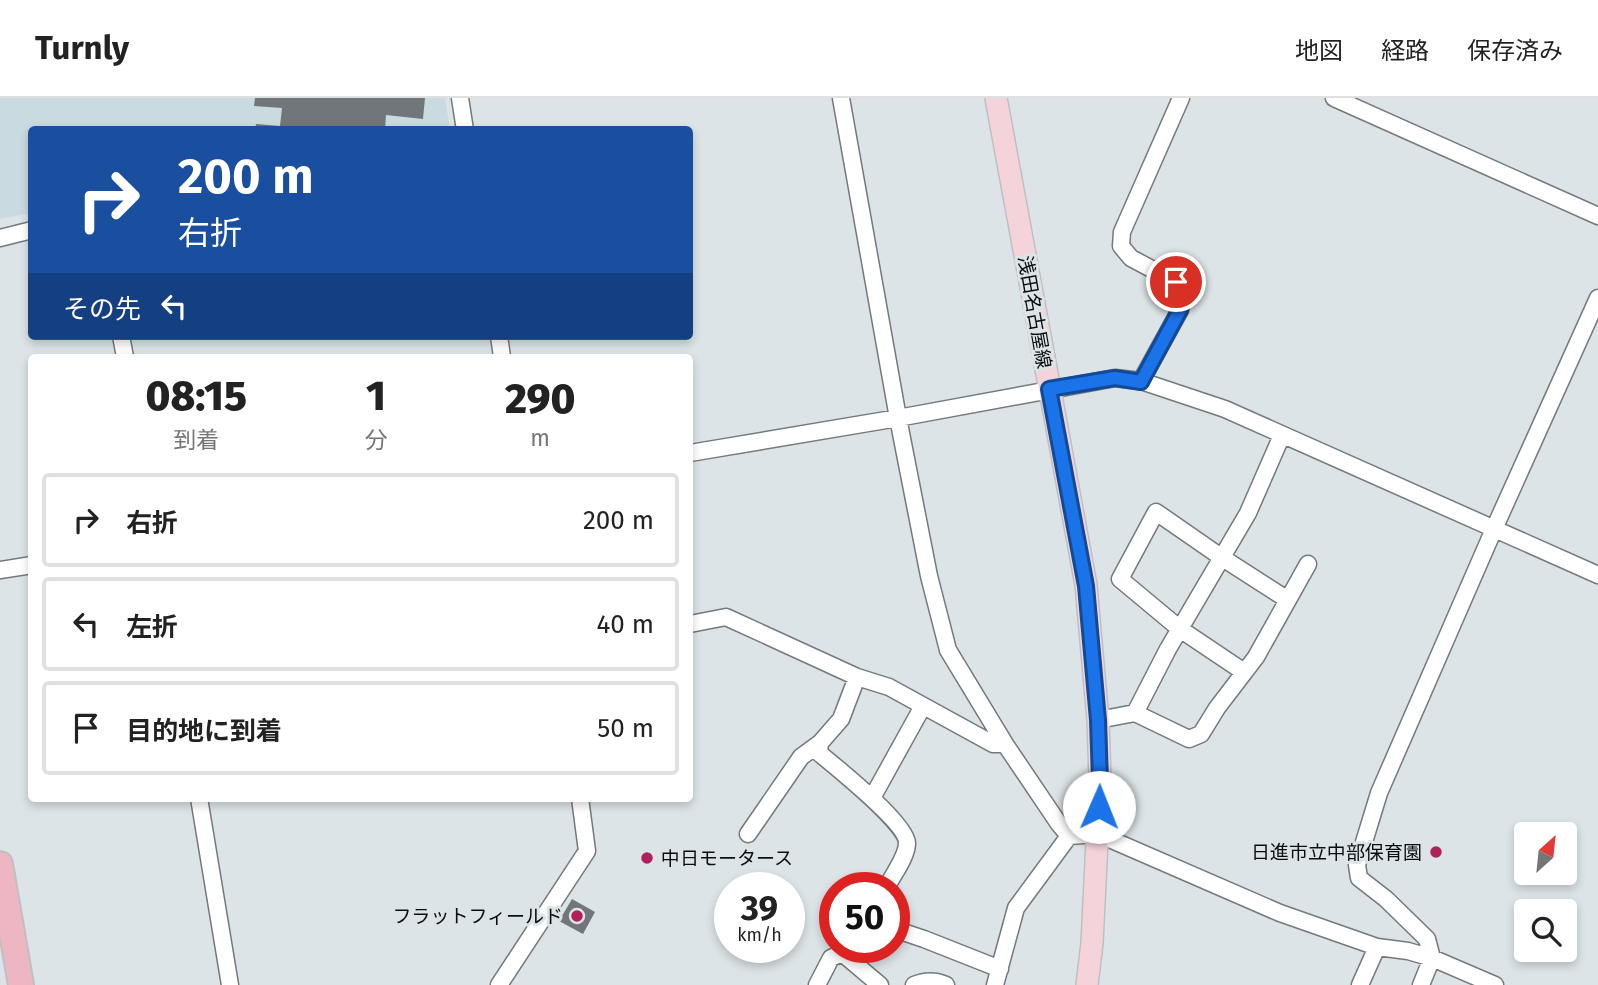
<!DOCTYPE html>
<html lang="ja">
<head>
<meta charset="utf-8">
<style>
	:root { --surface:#fff; --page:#f2f2f2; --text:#222; --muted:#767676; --line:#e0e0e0 }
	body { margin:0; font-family:"Fira Sans","Noto Sans JP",sans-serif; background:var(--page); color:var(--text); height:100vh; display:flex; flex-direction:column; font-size:26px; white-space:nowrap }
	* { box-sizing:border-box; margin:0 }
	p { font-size:23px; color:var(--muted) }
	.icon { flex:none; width:38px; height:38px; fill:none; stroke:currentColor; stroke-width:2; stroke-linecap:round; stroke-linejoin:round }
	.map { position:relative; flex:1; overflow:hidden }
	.side { position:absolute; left:28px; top:256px; width:665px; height:448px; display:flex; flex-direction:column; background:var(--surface); border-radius:7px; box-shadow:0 4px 10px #0003 }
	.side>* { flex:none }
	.hud { position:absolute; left:28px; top:28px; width:665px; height:214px; border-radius:7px; box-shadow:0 4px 10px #0003; background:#1a4fa0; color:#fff; overflow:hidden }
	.needle { width:46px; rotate:27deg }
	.tools { position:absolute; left:1514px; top:724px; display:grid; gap:14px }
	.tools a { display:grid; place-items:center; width:63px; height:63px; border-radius:7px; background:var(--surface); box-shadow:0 4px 10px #0003; font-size:35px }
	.speed { position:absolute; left:714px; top:774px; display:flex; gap:14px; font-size:35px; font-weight:700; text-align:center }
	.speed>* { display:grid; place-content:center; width:91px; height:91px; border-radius:50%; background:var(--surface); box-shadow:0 4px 10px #0003; line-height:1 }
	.speed small { font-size:18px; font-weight:400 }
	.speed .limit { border:10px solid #d22; background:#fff; color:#111 }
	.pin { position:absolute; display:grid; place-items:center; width:60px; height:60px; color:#fff; margin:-30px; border:4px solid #fff; border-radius:50%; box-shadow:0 2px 7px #0007 }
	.me { position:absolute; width:77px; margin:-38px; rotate:1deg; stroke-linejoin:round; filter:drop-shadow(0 0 5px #0008) }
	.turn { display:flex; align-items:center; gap:24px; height:147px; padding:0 35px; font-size:32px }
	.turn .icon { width:91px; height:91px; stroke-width:2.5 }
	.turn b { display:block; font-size:49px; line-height:60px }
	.then { display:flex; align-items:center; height:66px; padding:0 35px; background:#0003; gap:14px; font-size:26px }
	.eta { display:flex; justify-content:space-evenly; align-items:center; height:119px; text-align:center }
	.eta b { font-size:42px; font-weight:800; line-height:49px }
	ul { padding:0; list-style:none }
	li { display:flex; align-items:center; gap:21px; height:94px; margin:0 14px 10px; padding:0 21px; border:4px solid var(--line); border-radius:7px }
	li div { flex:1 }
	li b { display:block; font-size:26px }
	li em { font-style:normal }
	header { display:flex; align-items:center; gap:42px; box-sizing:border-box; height:98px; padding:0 35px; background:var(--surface); border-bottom:2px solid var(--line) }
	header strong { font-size:33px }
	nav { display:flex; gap:38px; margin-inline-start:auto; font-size:24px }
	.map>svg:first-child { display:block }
	.built { fill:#cadae1 }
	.building { fill:#707679 }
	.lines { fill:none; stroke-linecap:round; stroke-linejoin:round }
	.minor-casing { stroke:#73797c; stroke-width:19 }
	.major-casing { stroke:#bfc0c0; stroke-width:24 }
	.highway-casing { stroke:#bfc0c0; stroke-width:28 }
	.minor { stroke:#fff; stroke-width:16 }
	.major { stroke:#f5d3db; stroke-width:21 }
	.highway { stroke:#eeb5c3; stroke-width:24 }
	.route-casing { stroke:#114b97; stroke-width:18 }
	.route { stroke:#1a73e8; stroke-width:12 }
	.poi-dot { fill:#af215c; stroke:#dce4e7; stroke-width:2.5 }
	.labels { text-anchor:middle; stroke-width:6; stroke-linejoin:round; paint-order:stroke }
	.street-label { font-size:19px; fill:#0a0d0e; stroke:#dce4e7 }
	.poi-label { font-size:19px; fill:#0a0d0e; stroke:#dce4e7; text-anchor:end }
</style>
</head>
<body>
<header>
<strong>Turnly</strong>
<nav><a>地図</a><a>経路</a><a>保存済み</a></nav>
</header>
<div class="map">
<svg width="1598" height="887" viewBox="0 0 1598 887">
	<rect width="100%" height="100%" fill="#dce4e7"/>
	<path class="built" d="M0 0H445L450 31 32 32 31 115 0 121Z"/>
	<path class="building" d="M255 0H425L423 21 386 17 385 32H255L256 26 280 28 282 10 254 8Z
		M572 801 595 814 583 836 559 823Z"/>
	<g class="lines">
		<defs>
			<path id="minor" d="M460 0 465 32
				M841 0 898 320 929 478 948 552 1005 646 1059 726 1069 738 1016 810 995 887
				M1334 0 1598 118
				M0 140 32 132
				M121 238 125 259
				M499 238 502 259
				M1141 283 1180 212 1183 197 1176 184 1131 160 1121 148 1122 134 1181 0
				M690 355 898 320 1115 280 1141 283 1225 311 1598 477
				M0 472 32 467
				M690 526 726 519 857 579 889 589 993 646H1005
				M1244 574 1180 531 1120 481 1156 414 1221 459 1288 502
				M857 579 841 621 820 645 819 655C836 669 907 726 907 745 907 759 893 776 887 789
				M1135 615 1168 551 1248 415 1282 337
				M1098 622 1135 615 1189 641 1201 636 1217 610 1256 559 1308 466
				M199 700 230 887
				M872 700 923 608
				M748 736 801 659 820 645
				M1069 738 1098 736 1280 815 1377 849 1408 853 1432 860 1495 887
				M894 831 924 841 1000 871
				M499 887 587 753 580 700
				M817 887 831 860 842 855 880 887
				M914 887C926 882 935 882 946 887
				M1360 887 1377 849
				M1421 887 1432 860 1427 841 1386 801 1359 780 1357 767 1379 695 1494 431 1598 200"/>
			<path id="major" d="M996 0 1086 487 1098 622 1100 682 1092 845 1087 887"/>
			<path id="highway" d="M0 766 21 887"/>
		</defs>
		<use href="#minor" class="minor-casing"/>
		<use href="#major" class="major-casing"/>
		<use href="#highway" class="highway-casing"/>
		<use href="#minor" class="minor"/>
		<use href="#major" class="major"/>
		<use href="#highway" class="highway"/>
	</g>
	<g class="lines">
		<defs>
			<path id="route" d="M1099 709 1100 682 1098 622 1086 488 1049 291 1115 280 1141 284 1180 212 1184 197 1176 184"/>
		</defs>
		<use href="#route" class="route-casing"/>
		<use href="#route" class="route"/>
	</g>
	<g class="poi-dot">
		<circle cx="1436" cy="754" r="7"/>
		<circle cx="647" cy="760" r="7"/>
		<circle cx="577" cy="818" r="7"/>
	</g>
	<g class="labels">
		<g class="street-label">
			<text transform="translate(1035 214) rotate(80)" y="7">浅田名古屋線</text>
		</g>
		<g class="poi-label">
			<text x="1422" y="761">日進市立中部保育園</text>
			<text x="661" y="767" text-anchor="start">中日モータース</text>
			<text x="563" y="825">フラットフィールド</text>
		</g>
	</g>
</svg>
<div class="tools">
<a><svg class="needle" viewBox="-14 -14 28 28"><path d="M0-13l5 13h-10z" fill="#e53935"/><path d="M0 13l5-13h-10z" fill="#767676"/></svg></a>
<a><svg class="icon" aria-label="search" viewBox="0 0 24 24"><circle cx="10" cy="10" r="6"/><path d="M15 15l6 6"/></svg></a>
</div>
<div class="speed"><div>39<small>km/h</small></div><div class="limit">50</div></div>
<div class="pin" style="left:1176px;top:184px;background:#d93025"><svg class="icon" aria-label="arrive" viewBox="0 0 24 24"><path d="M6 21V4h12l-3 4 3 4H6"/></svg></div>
<svg class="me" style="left:1099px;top:709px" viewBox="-20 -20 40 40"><circle r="19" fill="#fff"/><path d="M0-13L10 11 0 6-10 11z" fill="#1a73e8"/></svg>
<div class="hud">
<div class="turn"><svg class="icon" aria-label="right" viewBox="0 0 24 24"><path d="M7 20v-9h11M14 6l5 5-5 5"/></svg><div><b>200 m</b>右折</div></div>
<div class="then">その先<svg class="icon" aria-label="left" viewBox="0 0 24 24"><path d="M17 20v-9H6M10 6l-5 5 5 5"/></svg></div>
</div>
<section class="side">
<div class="eta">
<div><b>08:15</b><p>到着</p></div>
<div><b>1</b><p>分</p></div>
<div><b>290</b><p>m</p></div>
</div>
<ul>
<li><svg class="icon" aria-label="right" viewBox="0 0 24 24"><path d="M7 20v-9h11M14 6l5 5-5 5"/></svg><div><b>右折</b></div><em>200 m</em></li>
<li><svg class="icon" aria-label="left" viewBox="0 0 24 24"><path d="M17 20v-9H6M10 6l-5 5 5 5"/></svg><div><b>左折</b></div><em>40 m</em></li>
<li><svg class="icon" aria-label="arrive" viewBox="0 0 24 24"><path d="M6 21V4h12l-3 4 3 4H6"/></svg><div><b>目的地に到着</b></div><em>50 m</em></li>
</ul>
</section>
</div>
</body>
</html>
